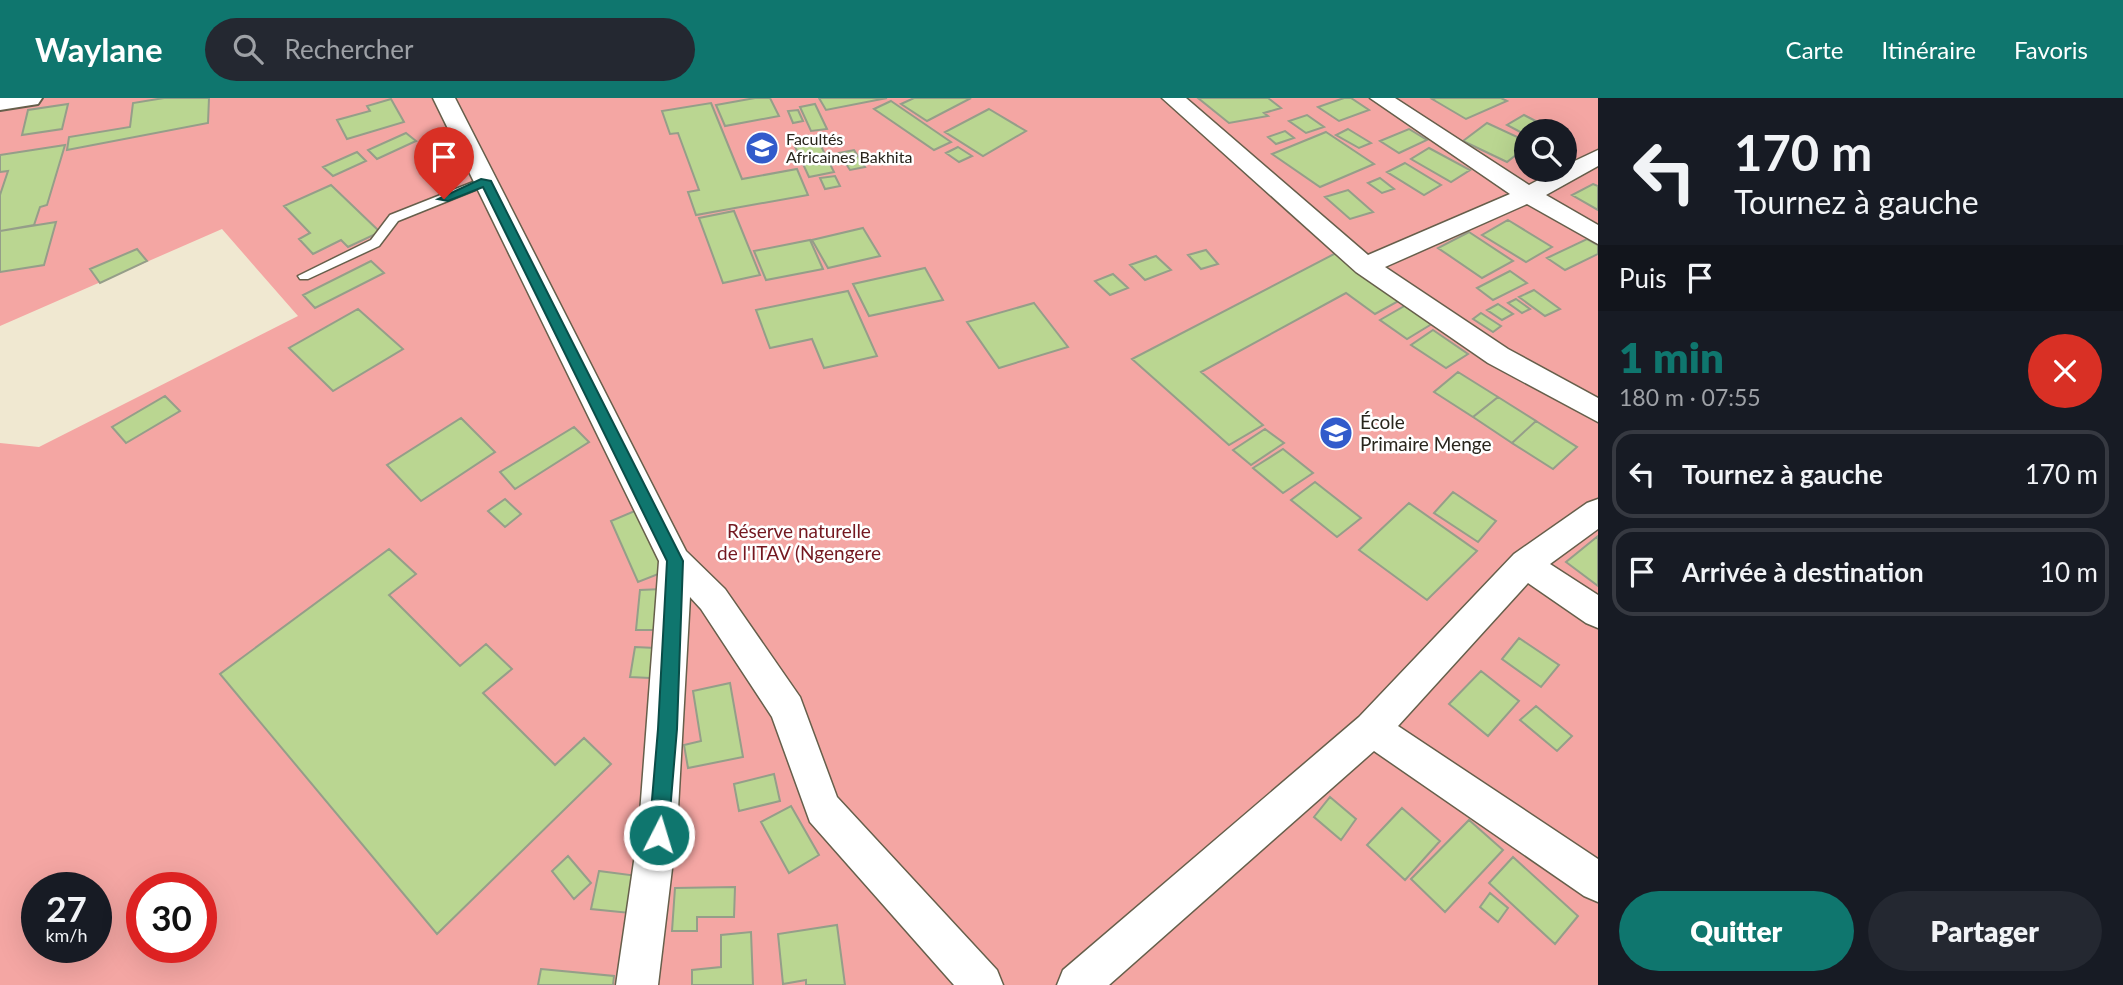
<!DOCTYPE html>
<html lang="fr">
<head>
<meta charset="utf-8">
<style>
	:root { --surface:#171b24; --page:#242831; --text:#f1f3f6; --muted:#9ea1a6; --line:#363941; --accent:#0f766e }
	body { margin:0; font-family:Lato,sans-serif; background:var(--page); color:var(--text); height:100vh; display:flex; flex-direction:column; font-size:26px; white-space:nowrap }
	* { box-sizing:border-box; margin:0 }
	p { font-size:23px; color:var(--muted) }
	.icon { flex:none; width:38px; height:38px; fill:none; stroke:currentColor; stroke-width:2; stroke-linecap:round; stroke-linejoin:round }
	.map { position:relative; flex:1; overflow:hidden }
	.panel { display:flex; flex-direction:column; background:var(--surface); width:525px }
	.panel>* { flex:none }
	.guide { background:#171b24; color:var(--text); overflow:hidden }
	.fabs { position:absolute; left:1514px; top:21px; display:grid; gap:14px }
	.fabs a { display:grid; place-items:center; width:63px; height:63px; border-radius:50%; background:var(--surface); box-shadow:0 7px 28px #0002; font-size:35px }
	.speed { position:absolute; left:21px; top:774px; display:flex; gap:14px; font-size:35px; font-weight:700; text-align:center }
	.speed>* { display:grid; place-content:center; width:91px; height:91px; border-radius:50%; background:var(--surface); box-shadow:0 7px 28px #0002; line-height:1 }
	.speed small { font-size:18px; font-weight:400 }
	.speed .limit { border:10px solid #d22; background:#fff; color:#111 }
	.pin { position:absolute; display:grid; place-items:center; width:60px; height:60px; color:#fff; margin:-72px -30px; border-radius:50% 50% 50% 0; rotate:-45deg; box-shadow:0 0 7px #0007 }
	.pin .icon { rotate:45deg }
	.me { position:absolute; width:77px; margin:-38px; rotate:5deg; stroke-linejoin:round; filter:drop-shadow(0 0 5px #0008) }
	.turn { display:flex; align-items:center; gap:24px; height:147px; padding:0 21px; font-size:32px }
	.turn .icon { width:91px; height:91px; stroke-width:2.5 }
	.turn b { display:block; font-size:49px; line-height:60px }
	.then { display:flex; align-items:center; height:66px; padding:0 21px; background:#0003; gap:14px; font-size:26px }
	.round { display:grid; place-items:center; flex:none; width:74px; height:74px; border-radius:37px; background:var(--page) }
	.overview { display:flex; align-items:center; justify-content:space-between; height:119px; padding:0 21px }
	h1 { font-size:42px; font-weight:800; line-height:52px; color:var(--accent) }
	.primary-button { display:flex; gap:14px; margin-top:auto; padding:14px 21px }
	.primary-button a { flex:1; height:80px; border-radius:42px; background:var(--accent); color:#fff; font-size:28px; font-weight:800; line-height:80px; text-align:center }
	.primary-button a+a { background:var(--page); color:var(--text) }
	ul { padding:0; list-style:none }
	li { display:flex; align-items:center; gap:21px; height:88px; margin:0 14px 10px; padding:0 7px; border:4px solid var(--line); border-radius:21px }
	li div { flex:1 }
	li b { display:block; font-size:26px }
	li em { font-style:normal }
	header { display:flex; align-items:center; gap:42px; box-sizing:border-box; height:98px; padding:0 35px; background:var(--accent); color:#fff }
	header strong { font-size:33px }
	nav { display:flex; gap:38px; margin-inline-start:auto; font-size:24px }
	.search { width:490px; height:63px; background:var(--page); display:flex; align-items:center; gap:18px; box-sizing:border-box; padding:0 24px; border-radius:38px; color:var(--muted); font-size:26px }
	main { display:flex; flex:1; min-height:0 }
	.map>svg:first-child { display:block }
	.green { fill:#f4a6a3; fill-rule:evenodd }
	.building { fill:#bad691; stroke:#959e89; stroke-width:2 }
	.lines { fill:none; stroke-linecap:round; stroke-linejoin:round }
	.service-casing { stroke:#665f4b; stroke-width:3 }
	.minor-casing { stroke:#665f4b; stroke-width:3 }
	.tertiary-casing { stroke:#665f4b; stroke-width:4 }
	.service { fill:#fff; fill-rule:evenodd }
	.minor { fill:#fff; fill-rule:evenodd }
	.tertiary { fill:#fff; fill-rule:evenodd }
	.route { fill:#0f766e; stroke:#0a4d48; stroke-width:2 }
	.labels { text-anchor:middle; stroke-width:5; stroke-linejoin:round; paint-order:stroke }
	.far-poi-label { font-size:16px; fill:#28251c; stroke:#fff; text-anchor:start }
	.poi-label { font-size:19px; fill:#28251c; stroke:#fff; text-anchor:start }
	.park-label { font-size:19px; fill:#741820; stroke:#fff }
</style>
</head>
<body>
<header>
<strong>Waylane</strong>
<div class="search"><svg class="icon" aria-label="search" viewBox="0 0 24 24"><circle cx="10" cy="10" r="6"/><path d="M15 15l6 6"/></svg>Rechercher</div>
<nav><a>Carte</a><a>Itinéraire</a><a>Favoris</a></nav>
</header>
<main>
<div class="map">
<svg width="1598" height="887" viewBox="0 0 1598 887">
	<rect width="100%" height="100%" fill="#f0e8d1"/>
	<path class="green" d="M0 0H1598V887H0V345L39 349 298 218 222 131 0 228ZM1526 33H1564V72H1526ZM37 789H96V849H37ZM142 789H201V849H142Z"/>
	<path class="building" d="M164 0H209L208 25 67 52 69 39 130 29 133 5Z
		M755 0H770L779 18 725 28 716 7Z
		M819 0H887L826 12Z
		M914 0H971L927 23 901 6Z
		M1198 0H1268L1281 10 1264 15 1268 18 1229 25Z
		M1344 0H1351L1369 12 1339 23 1318 9Z
		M1436 0H1501L1507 3 1466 21 1432 1Z
		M391 1 404 24 347 41 337 22 370 13 367 8Z
		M891 3 951 44 934 52 874 11Z
		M711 5 742 81 797 71 808 97 696 117 688 94 699 92 678 35 670 36 662 13Z
		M68 6 62 31 22 37 28 12Z
		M815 6 827 31 811 33 800 9Z
		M989 11 1026 33 983 58 945 34Z
		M798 12 803 23 793 25 788 13Z
		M1307 17 1324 29 1306 35 1289 23Z
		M1524 17 1555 33H1526V37L1507 27Z
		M1487 25 1526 43V49L1507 64 1463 43Z
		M1348 31 1371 45 1359 50 1336 37Z
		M1409 31 1427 42 1399 55 1380 43Z
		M1285 33 1294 40 1276 46 1268 39Z
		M1326 34 1374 66 1320 89 1272 56Z
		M406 35 416 43 377 61 368 52Z
		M816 38 834 74 809 79 792 42Z
		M65 47 47 107 40 109 34 127 0 133V97L8 73 0 74V57Z
		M958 49 972 58 959 64 946 55Z
		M1429 50 1470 72 1451 84 1411 61Z
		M854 52 865 69 850 72 839 55Z
		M357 54 366 63 333 78 323 69Z
		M1405 65 1441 87 1424 97 1387 74Z
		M835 78 840 88 825 91 820 80Z
		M1380 80 1394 91 1382 95 1368 85Z
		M1593 86 1598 88V112L1572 97Z
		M331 87 380 134 348 149 341 142 313 156 299 141 310 135 284 108Z
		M1348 92 1373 114 1350 121 1325 99Z
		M734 113 760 177 723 185 699 120Z
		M1508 122 1552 149 1526 164 1482 137Z
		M56 124 44 167 0 174V133Z
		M863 130 880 158 828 170 812 142Z
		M1469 134 1513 163 1482 180 1438 150Z
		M1587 141 1598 147V156L1565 172 1547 160Z
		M810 142 823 171 766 182 754 153Z
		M137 151 147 163 100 185 90 171Z
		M1206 152 1218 166 1201 171 1188 157Z
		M1338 154 1404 200 1375 216 1346 195 1201 274 1263 327 1229 347 1132 261Z
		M1156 158 1171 172 1145 182 1130 167Z
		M371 163 384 175 315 210 303 197Z
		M925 170 943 202 869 218 853 186Z
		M1510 173 1527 185 1493 202 1477 190Z
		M1113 176 1128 190 1110 197 1095 183Z
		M1534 192 1560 211 1545 218 1519 199Z
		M848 193 877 258 824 270 812 241 770 250 756 212Z
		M1516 201 1530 211 1522 215 1508 205Z
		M1034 205 1068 249 999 270 967 224Z
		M1408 206 1435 224 1407 241 1380 222Z
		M1498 206 1513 216 1502 222 1487 212Z
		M358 211 403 251 333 293 289 250Z
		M1481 215 1501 228 1493 234 1473 221Z
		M1433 232 1468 256 1446 270 1411 247Z
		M1458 274 1498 299 1473 319 1434 294Z
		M165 298 180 313 126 345 112 329Z
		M1498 299 1536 323 1512 345 1473 319Z
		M461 320 495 354 421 403 387 367Z
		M1536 323 1577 349 1553 371 1512 345Z
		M574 329 589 344 515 391 500 374Z
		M1265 331 1284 345 1251 367 1233 352Z
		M1283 351 1313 375 1283 395 1253 370Z
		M1315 384 1361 420 1337 439 1291 402Z
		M1453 394 1496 423 1478 444 1434 415Z
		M505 401 521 416 505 429 488 413Z
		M1409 405 1477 453 1427 502 1359 452Z
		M637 412 666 473 638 484 611 423Z
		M1598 438V488L1566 464Z
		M389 451 416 476 389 497 460 568 486 546 512 571 483 595 555 667 584 640 611 666 437 836 220 576Z
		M662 491 659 532H636L640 492Z
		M1519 540 1559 567 1541 589 1502 561Z
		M635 549 655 550 650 580 630 579Z
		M1481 573 1519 603 1488 638 1449 606Z
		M730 585 743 659 688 670 684 647 701 643 693 593Z
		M1536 608 1572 638 1557 653 1520 622Z
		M774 676 780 703 739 713 734 686Z
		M1330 699 1356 721 1341 742 1314 719Z
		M791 708 819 757 789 775 761 724Z
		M1402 710 1440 743 1405 782 1367 747Z
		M1469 722 1503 752 1445 814 1411 781Z
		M568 758 591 785 574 801 552 773Z
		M1513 759 1578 818 1555 846 1489 785Z
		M599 773 638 778 630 815 591 811Z
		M735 789 734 819H697V833H672L675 790Z
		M1490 795 1508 810 1498 824 1480 809Z
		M837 827 845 887H806V882L783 886 778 836Z
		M751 834 753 887H692V872L721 869V837Z
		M541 871 614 878 613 887H538Z"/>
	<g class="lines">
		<defs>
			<path id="service" d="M486 79 492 83 490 86 398 123 379 148 308 181H300L298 178 371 142 390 117Z"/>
			<path id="minor" d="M433 0H455L686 453 725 491 800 599 837 699 997 872 1003 887H954L810 724 772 619 701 511 690 499 677 729 658 887H616L639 729 659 463Z
				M1162 0H1186L1368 157 1510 96 1370 0H1395L1529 87 1557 72H1564V68L1598 52V68L1546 97 1598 127V146L1527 106 1385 169 1508 251 1598 300V324L1488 265 1356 174Z
				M1598 401V431L1550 466 1598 497V530L1586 525 1528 485 1398 628 1598 761V804L1584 798 1374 653 1109 887H1057L1063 872 1359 619 1514 456 1587 405Z"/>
			<path id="tertiary" d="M0 0H42L38 6 0 12Z"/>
		</defs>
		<use href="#service" class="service-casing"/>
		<use href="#minor" class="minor-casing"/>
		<use href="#tertiary" class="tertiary-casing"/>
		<use href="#service" class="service"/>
		<use href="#minor" class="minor"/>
		<use href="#tertiary" class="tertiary"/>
	</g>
	<path class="route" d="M481 81 491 83 683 463 677 631 668 737 665 744 659 746 652 744 649 737 658 631 667 463 483 89 448 103 438 101Z"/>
	<defs>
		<symbol id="university-disc" viewBox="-11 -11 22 22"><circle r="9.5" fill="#325bcb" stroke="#fff"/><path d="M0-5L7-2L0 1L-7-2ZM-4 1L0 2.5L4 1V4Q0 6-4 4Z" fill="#fff"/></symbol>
		<symbol id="school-disc" viewBox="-11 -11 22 22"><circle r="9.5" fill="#325bcb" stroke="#fff"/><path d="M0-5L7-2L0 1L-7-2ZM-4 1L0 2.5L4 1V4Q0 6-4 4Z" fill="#fff"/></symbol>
	</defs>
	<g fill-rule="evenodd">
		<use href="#university-disc" x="743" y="31" width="38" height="38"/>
		<use href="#school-disc" x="1317" y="316" width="38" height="38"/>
	</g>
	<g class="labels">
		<g class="far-poi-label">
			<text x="786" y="47">Facultés<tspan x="786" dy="18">Africaines Bakhita</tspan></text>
		</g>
		<g class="poi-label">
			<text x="1360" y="331">École<tspan x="1360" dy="22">Primaire Menge</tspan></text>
		</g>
		<g class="park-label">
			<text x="799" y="440">Réserve naturelle<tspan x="799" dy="22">de l'ITAV (Ngengere</tspan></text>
		</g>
	</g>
</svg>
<div class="fabs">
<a><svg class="icon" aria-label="search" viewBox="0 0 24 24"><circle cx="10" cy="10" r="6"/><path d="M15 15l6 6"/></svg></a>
</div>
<div class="speed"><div>27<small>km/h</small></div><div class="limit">30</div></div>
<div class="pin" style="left:444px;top:101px;background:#d93025"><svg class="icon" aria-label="arrive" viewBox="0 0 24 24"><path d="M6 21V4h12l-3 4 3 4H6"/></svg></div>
<svg class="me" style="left:659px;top:737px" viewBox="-20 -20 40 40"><circle r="17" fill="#0f766e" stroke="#fff" stroke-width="3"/><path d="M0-11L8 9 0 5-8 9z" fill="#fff"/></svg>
</div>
<section class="panel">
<div class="guide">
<div class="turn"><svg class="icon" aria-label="left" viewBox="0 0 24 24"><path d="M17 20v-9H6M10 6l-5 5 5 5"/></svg><div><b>170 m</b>Tournez à gauche</div></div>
<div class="then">Puis<svg class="icon" aria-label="arrive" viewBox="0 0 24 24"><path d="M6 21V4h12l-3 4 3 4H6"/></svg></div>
</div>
<div class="overview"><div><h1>1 min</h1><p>180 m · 07:55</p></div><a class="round" style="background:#d93025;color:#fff"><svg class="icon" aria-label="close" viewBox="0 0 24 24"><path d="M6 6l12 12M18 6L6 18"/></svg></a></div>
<ul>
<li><svg class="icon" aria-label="left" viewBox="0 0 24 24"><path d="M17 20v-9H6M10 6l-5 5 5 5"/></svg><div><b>Tournez à gauche</b></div><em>170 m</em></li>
<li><svg class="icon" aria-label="arrive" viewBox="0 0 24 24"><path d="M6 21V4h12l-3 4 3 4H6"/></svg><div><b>Arrivée à destination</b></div><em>10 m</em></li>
</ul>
<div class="primary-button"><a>Quitter</a><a>Partager</a></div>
</section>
</main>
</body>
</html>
